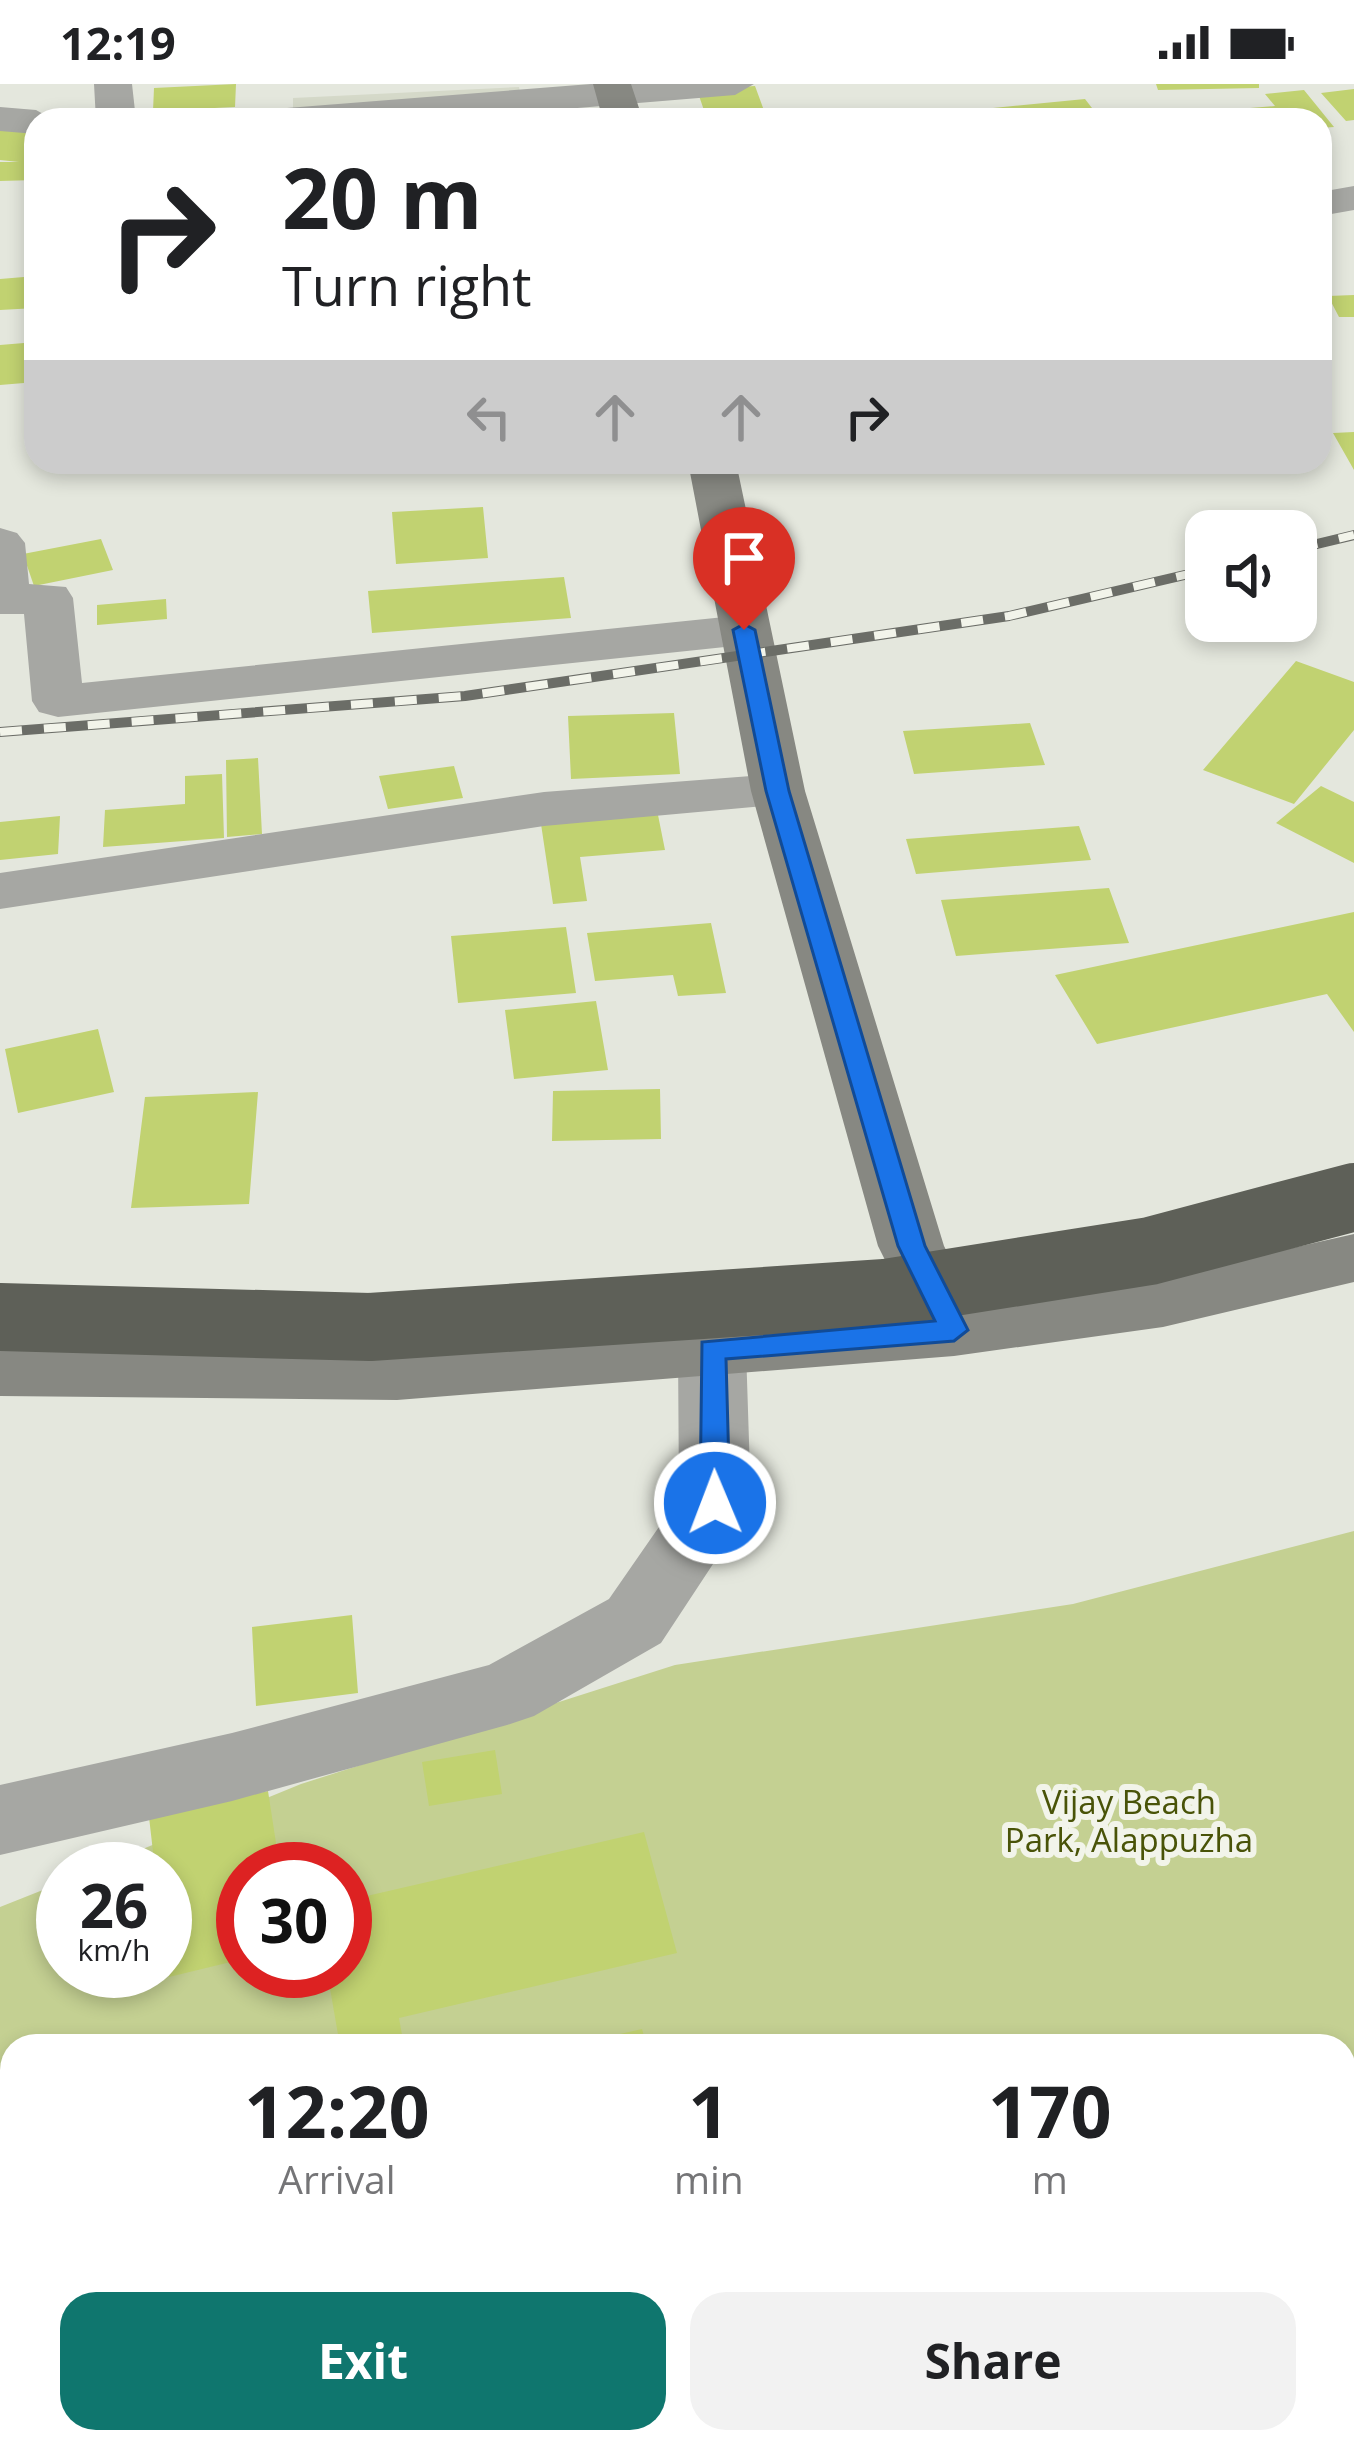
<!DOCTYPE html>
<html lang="en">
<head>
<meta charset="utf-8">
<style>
	:root { --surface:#fff; --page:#f2f2f2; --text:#202124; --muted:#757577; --accent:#0f766e }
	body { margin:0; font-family:"Open Sans",sans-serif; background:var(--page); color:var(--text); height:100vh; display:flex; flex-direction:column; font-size:45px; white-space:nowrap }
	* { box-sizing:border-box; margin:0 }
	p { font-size:39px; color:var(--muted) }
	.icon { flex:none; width:66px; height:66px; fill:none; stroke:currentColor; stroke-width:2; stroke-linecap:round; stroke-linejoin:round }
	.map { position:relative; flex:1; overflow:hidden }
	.side { position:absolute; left:0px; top:1950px; width:1356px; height:420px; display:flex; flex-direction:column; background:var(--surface); border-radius:36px 36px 0 0; box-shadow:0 6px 18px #0003 }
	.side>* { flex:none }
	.hud { position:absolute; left:24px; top:24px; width:1308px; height:366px; border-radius:36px; box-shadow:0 6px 18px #0003; background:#fff; color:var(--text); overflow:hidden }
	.fabs { position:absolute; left:1185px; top:426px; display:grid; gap:24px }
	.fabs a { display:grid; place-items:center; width:132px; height:132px; border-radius:24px; background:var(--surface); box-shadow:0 6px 18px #0003; font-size:60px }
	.speed { position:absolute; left:36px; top:1758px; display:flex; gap:24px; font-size:60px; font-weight:700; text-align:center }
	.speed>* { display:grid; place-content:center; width:156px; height:156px; border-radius:50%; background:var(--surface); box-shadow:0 6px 18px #0003; line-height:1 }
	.speed small { font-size:30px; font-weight:400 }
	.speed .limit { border:18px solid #d22; background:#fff; color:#111 }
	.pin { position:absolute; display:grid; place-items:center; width:102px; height:102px; color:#fff; margin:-123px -51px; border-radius:50% 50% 50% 0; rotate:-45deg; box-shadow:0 0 12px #0007 }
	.pin .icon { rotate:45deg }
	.me { position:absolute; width:132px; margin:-66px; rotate:359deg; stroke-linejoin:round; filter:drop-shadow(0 0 9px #0008) }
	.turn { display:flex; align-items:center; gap:42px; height:252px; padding:0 60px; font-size:54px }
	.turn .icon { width:156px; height:156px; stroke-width:2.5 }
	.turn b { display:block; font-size:84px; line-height:102px }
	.lanes { display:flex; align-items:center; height:114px; padding:0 60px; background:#0003; justify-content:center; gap:60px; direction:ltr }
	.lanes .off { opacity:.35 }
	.eta { display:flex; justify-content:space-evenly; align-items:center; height:204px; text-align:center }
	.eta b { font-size:72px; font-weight:700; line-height:84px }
	.cta { display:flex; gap:24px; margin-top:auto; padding:24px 60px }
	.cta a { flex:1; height:138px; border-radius:36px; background:var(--accent); color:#fff; font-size:48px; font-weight:700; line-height:138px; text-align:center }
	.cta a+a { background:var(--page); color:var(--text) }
	.status { display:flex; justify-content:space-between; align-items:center; height:84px; padding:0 60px; background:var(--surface); direction:ltr }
	.status svg { height:33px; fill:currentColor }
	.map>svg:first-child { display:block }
	.built { fill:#d5d9c9 }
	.green { fill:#c4d092; fill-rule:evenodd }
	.building { fill:#c1d271 }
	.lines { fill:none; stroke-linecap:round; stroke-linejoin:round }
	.street { fill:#a6a7a3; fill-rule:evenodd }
	.secondary { fill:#878882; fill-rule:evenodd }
	.rail-casing { stroke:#6b6d67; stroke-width:10 }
	.rail { stroke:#f2f4ea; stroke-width:8; stroke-dasharray:22; stroke-linecap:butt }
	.highway-bridge { stroke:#5e6058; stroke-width:68 }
	.route { fill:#1a73e8; stroke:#114b97; stroke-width:3 }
	.labels { text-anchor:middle; stroke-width:12; stroke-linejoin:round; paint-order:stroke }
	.park-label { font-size:33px; fill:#495308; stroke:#f2f4ea }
</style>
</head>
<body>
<div class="status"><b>12:19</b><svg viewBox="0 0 49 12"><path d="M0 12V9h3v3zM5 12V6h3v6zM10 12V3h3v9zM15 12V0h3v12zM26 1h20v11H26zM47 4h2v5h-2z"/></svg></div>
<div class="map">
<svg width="1354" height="2370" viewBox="0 0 1354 2370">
	<rect width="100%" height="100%" fill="#e4e7dd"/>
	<path class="built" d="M519 3 525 36H293V14Z"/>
	<path class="green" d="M1354 1447V2288L1344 2292V1962H12V2358H1176L1145 2370H0V1823L63 1798V1887H165V1785H94L301 1700 675 1581 1073 1520ZM243 1785H345V1887H243Z"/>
	<path class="building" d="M236 0 235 23 153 27 154 4Z
		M1156 0H1259V4L1158 6Z
		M755 2 766 32 707 35 697 6Z
		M1354 5V36L1346 37 1321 9Z
		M1304 6 1334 43 1320 44V36H1259L1250 24 1275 22 1265 10Z
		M1085 15 1092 24 1059 27 1065 36H958L953 28Z
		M0 41H36L31 77H36V96L0 97V78H19L0 76Z
		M36 192V224L0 226V195Z
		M1354 211V233H1339L1328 212Z
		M36 258V298L0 301V261Z
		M1354 348V386L1333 349Z
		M607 378H659L661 385 609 388Z
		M483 423 488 474 396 480 392 428Z
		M101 455 113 486 34 502 23 470Z
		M564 493 571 534 372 549 368 507Z
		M166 515 167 535 97 541V521Z
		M1296 577 1354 598V646L1294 720 1203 686Z
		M674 629 680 690 571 695 568 632Z
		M1030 639 1045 681 914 690 903 647Z
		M258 674 262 750 227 753 226 676Z
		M454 682 463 714 388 725 379 692Z
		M222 690 224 754 103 763 105 726 185 720V692Z
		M1321 702 1354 718V779L1276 739Z
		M658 731 665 766 580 773 587 817 553 820 541 740Z
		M60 732 58 770 0 776V738Z
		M1079 742 1091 776 916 790 906 755Z
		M1109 804 1129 859 956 872 941 816Z
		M1354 828V948L1327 910 1097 960 1055 891Z
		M711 839 726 909 678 912 673 891 595 897 587 849Z
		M566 843 576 909 458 919 451 852Z
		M596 917 608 986 514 995 505 926Z
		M98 945 114 1008 18 1029 5 965Z
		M660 1005 661 1055 552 1057 553 1007Z
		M258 1008 249 1120 131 1124 145 1013Z
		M352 1531 358 1609 256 1622 252 1543Z
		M495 1666 502 1710 429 1722 422 1678Z
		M268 1707 280 1785H243V1875L169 1893 165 1785H155L149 1733Z
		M644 1748 677 1869 399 1934 404 1962H340L327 1887H345V1817Z
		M642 1945 647 1962H576V1960Z
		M12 2133V2213L0 2215V2135Z
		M12 2248V2358H173L175 2370H0V2251Z
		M362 2358H839L843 2370H365Z
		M852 2358H908V2370H851Z"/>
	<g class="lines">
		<path class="street" d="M94 0H132L136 36H96Z
			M591 0H754L735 11 432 36H267L287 24Z
			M0 23 36 26 54 36H36V50L0 47Z
			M1354 102V126L1320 132V108Z
			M0 444 17 449 25 459 29 500 66 503 73 514 82 599 744 531 762 535 770 546 762 557 744 561 58 633 39 628 32 617 24 530H0Z
			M778 690 797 695 805 707 797 719 544 742 0 825V789L544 708Z
			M712 1239 736 1247 746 1265 751 1419 740 1439 661 1559 534 1632 507 1641 232 1717 0 1771V1701L232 1649 489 1581 609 1515 679 1414 678 1265 688 1247Z"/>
		<path class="secondary" d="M593 0H631L643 36H603Z
			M688 378H736L805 707 944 1162 973 1218 1163 1193 1354 1150V1198L1163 1243 954 1272 397 1316 0 1312V1260L397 1264 909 1224 878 1162 751 707Z"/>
		<defs>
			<path id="rail" d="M1296 465 1354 451
				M0 648 465 612 1009 532 1206 486"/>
		</defs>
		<use href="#rail" class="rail-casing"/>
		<use href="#rail" class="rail"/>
		<path class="highway-bridge" d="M0 1233 370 1243 885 1209 1150 1167 1354 1113"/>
	</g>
	<path class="route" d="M744 540 755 546 789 707 925 1162 968 1246 954 1257 726 1275 730 1419 715 1431 700 1419 702 1258 935 1237 898 1162 766 707 733 546Z"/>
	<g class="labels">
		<g class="park-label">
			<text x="1129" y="1730">Vijay Beach<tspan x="1129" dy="38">Park, Alappuzha</tspan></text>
		</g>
	</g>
</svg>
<div class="fabs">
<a><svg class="icon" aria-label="sound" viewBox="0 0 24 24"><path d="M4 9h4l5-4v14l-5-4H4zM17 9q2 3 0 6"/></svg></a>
</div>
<div class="speed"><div>26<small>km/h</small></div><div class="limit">30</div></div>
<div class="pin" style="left:744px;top:546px;background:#d93025"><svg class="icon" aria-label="arrive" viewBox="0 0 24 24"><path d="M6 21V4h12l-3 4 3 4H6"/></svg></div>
<svg class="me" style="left:715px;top:1419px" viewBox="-20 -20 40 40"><circle r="17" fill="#1a73e8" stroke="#fff" stroke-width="3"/><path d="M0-11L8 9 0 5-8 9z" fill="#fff"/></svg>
<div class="hud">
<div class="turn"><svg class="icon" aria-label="right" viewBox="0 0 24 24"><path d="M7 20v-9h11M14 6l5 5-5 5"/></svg><div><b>20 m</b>Turn right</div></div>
<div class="lanes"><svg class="icon off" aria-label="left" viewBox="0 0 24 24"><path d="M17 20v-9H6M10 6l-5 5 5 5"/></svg><svg class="icon off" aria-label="ahead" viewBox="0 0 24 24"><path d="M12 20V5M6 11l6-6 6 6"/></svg><svg class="icon off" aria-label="ahead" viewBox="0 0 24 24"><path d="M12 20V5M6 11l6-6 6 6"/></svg><svg class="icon" aria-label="right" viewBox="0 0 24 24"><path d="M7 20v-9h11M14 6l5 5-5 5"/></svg></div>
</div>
<section class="side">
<div class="eta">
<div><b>12:20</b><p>Arrival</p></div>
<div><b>1</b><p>min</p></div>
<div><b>170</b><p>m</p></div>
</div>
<div class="cta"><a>Exit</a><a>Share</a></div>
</section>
</div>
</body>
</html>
